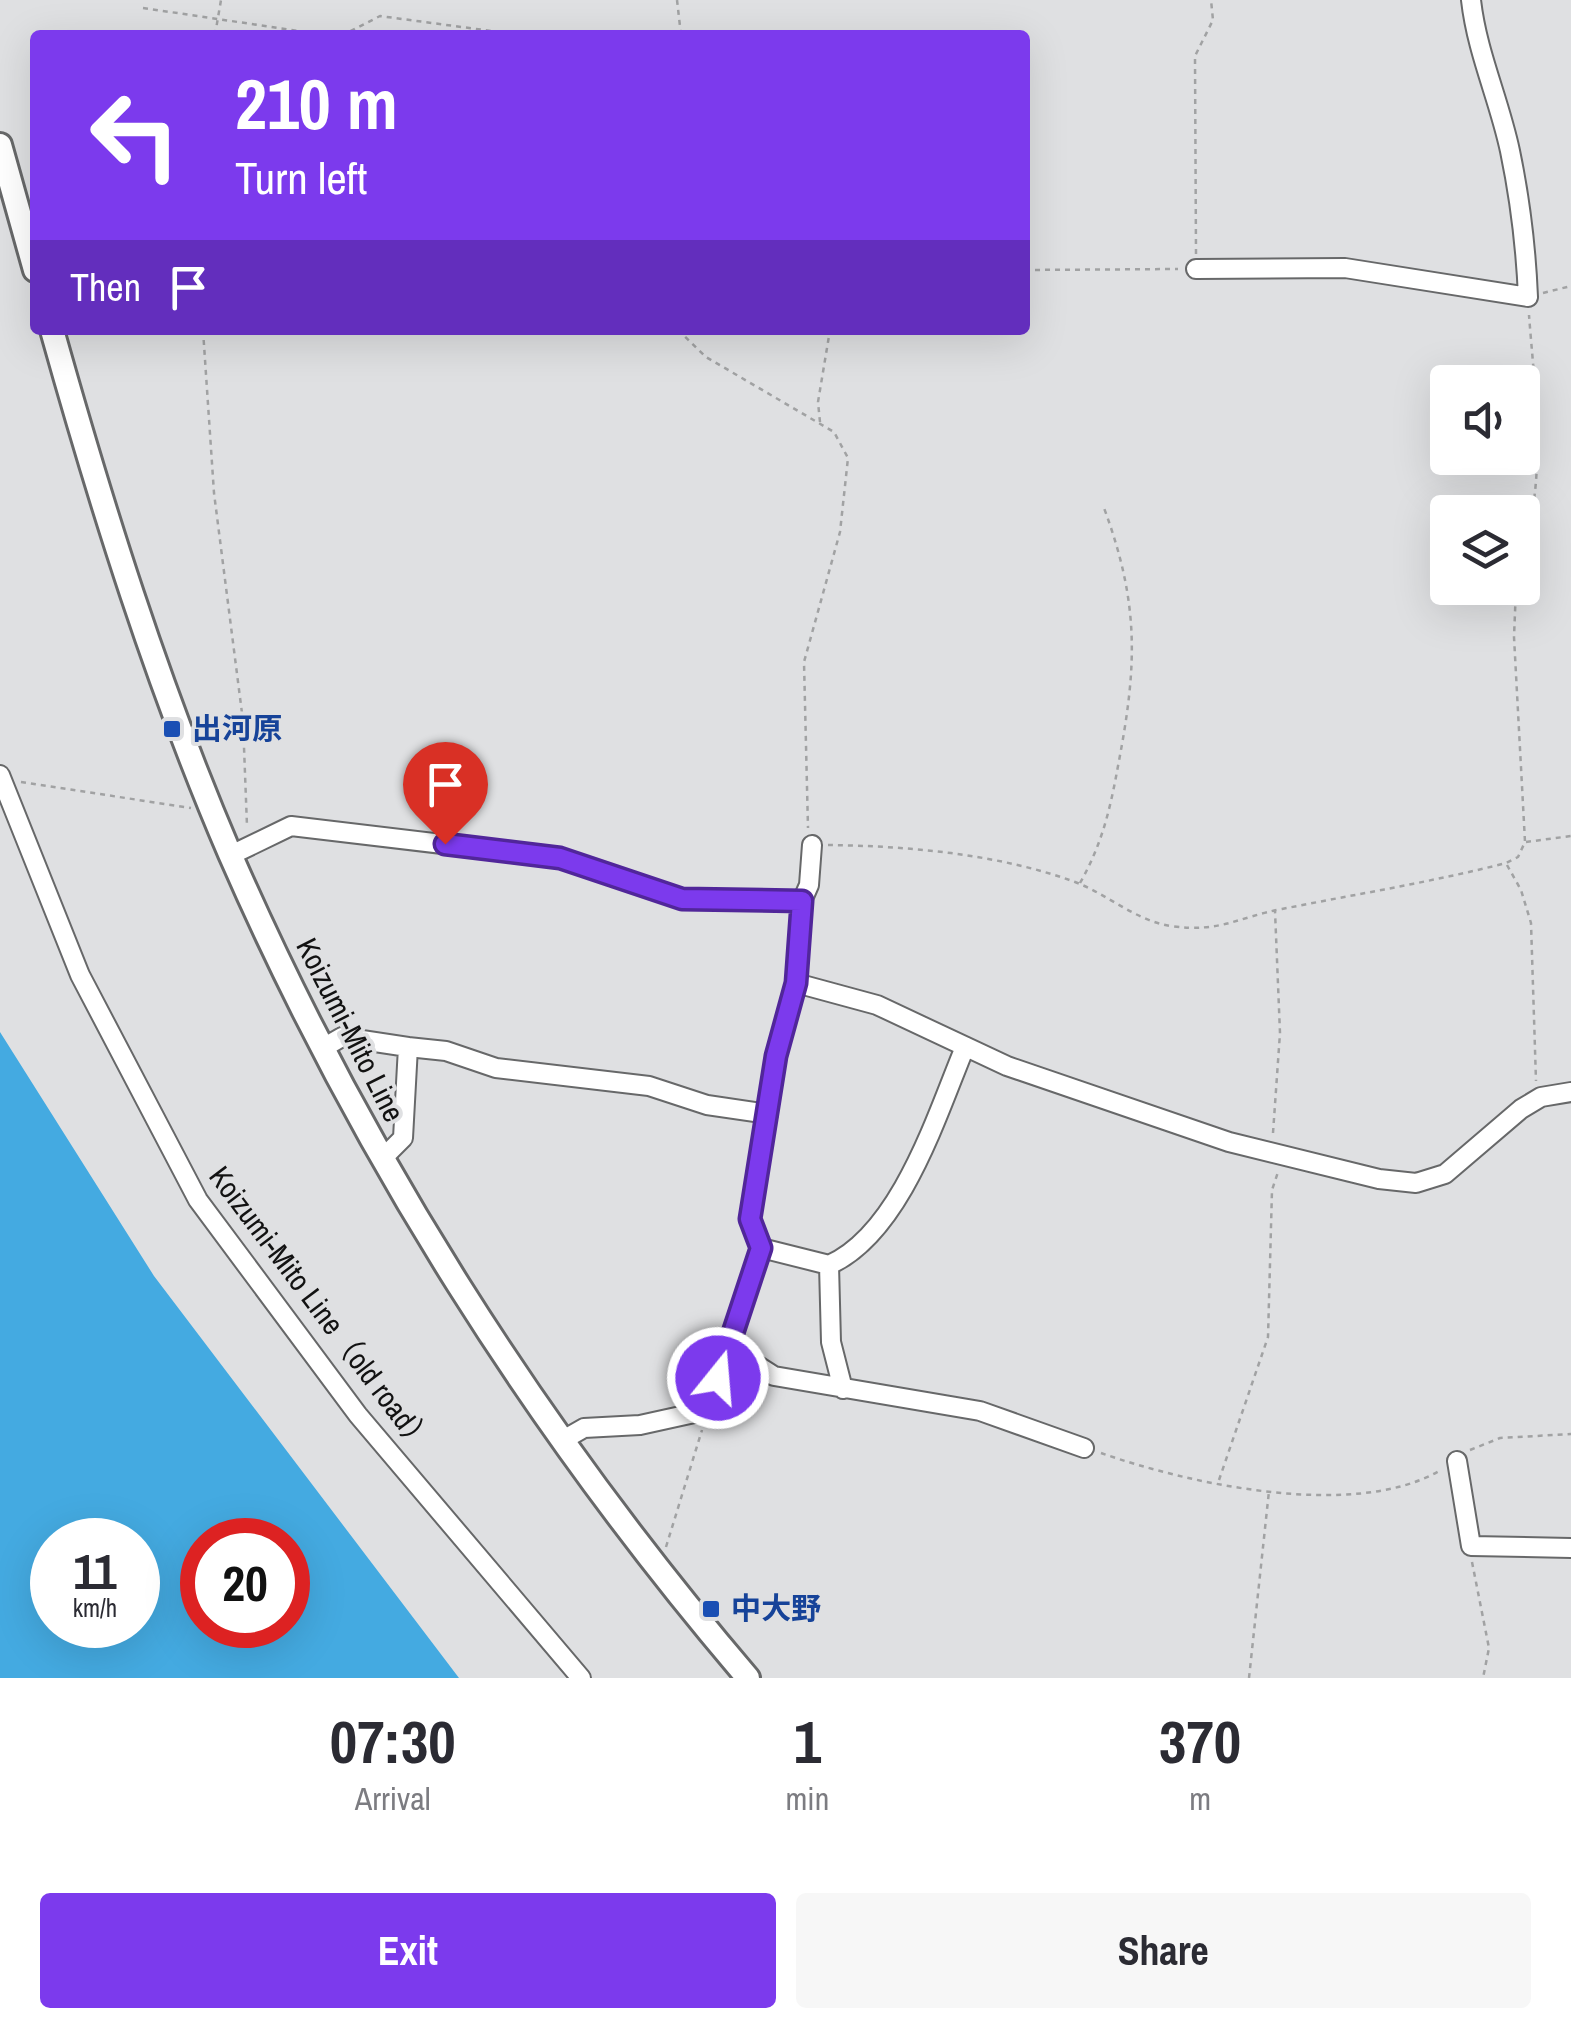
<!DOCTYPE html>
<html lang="en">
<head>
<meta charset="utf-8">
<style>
	:root { --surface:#fff; --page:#f7f7f7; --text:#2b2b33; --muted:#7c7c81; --accent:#7c3aed }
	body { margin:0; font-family:"Archivo Narrow","Noto Sans JP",sans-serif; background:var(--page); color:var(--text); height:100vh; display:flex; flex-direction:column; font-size:38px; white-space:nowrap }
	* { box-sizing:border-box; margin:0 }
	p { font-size:32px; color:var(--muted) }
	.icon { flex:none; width:55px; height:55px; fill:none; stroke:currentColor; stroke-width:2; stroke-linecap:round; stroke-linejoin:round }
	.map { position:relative; height:1678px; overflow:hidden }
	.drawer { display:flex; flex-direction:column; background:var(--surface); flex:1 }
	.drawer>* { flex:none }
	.top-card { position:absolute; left:30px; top:30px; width:1000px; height:305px; border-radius:10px; box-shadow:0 10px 40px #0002; background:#7c3aed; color:#fff; overflow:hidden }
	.buttons { position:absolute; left:1430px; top:365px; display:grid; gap:20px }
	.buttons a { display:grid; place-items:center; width:110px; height:110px; border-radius:10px; background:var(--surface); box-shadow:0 10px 40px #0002; font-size:50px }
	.speed { position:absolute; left:30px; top:1518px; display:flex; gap:20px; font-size:50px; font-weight:700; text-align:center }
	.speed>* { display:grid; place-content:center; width:130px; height:130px; border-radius:50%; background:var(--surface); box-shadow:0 10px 40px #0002; line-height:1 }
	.speed small { font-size:25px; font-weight:400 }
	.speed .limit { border:15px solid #d22; background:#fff; color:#111 }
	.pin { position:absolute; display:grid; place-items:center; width:85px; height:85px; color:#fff; margin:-102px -42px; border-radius:50% 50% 50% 0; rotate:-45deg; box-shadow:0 0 10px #0007 }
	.pin .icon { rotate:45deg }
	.me { position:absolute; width:110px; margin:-55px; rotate:17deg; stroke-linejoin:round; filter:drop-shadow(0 0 8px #0008) }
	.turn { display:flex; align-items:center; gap:35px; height:210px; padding:0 40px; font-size:45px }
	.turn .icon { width:130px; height:130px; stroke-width:2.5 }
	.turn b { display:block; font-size:70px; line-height:85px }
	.then { display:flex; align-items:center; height:95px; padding:0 40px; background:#0003; gap:20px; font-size:38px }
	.eta { display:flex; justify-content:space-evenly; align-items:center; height:170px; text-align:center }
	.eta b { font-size:60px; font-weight:800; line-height:70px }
	.button { display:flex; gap:20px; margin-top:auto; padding:20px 40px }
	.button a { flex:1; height:115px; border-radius:10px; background:var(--accent); color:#fff; font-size:40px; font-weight:800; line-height:115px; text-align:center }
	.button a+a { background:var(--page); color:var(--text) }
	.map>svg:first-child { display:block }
	.water { fill:#44aae1; fill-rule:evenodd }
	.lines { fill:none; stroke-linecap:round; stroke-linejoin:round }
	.minor-casing { stroke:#676869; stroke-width:22 }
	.major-casing { stroke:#676869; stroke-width:28 }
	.path { stroke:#a1a2a3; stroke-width:2.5; stroke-dasharray:5 5; stroke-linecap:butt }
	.minor { stroke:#fff; stroke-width:18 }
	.major { stroke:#fff; stroke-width:22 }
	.route-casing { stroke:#51269a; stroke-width:25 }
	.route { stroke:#7c3aed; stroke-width:18 }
	.transit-dot { fill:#1a4fb4; stroke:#dfe0e2; stroke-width:4 }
	.labels { text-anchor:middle; stroke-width:8; stroke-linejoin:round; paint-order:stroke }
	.transit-label { font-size:30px; font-weight:bold; fill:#164399; stroke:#dfe0e2; text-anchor:start }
	.street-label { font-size:30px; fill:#121212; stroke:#dfe0e2 }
</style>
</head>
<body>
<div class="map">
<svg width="1571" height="1678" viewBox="0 0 1571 1678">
	<rect width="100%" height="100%" fill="#dfe0e2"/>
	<path class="water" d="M0 1032 154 1276 459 1678H0ZM52 1540H138V1625H52ZM202 1540H288V1625H202Z"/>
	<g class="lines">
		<defs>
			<path id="minor" d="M1196 269 1345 268 1528 297C1526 249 1520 199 1510 151 1499 99 1477 53 1471 0
				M0 775 80 975 198 1200 358 1415 581 1678
				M231 855 291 826 560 858 682 899 802 901
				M796 983 877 1005 1007 1066 1229 1142 1379 1179 1416 1183 1445 1174 1521 1109 1541 1097 1571 1092
				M408 1047 446 1051 496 1068 649 1086 707 1105 768 1114
				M323 1048 342 1037 408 1047 403 1138 383 1158
				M761 1248 829 1265C901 1233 937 1114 965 1047
				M829 1265 831 1342 843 1389
				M727 1346 774 1376 980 1411 1084 1448
				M563 1440 584 1428 640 1425 708 1410 761 1248 750 1219 776 1056 796 983 802 901 809 885 812 845
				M1457 1461 1471 1546 1571 1548"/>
			<path id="major" d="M0 145 35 270
				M52 330C102 508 157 684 230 854 360 1152 537 1431 748 1678"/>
		</defs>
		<use href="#minor" class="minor-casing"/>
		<use href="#major" class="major-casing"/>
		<path class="path" d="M677 0 681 35
			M143 8 326 35
			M215 35 221 0
			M331 35 347 33 380 16 521 35
			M1196 254 1195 56 1213 20 1211 0
			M1025 270 1178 269
			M1543 293 1571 286
			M203 330 214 493 243 721 247 826
			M678 330 706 357 834 432 848 458 840 532 804 662 808 828
			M820 422 818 402 830 330
			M1522 547C1548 484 1534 383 1529 315
			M21 782 191 808
			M1526 842 1571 836
			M828 845C908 846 999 854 1075 882 1107 894 1136 921 1171 926 1221 933 1238 917 1282 909 1357 894 1432 882 1506 863L1518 857 1525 842 1514 637 1516 588
			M1507 865 1521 890 1531 923 1536 1081
			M1080 883C1102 844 1110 810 1118 766 1137 667 1140 605 1104 508
			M1273 1133 1280 1033 1275 911
			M1470 1450 1500 1438 1571 1434
			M1101 1453C1189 1484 1354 1520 1439 1471
			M1219 1480 1268 1337 1272 1190 1278 1172
			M666 1547 702 1430
			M1472 1562 1489 1648 1483 1678
			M1249 1678 1269 1491"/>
		<use href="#minor" class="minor"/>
		<use href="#major" class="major"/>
	</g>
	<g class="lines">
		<defs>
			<path id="route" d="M445 844 560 858 682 899 802 901 796 983 776 1056 750 1219 761 1248 718 1378"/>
		</defs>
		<use href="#route" class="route-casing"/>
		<use href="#route" class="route"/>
	</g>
	<g class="transit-dot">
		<rect x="162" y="719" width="20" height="20" rx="5"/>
		<rect x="701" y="1599" width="20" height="20" rx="5"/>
	</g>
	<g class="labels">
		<g class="transit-label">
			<text x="192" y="739">出河原</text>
			<text x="731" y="1619">中大野</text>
		</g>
		<g class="street-label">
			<text transform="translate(350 1030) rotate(63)" y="10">Koizumi-Mito Line</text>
			<text transform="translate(321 1310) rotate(53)" y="10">Koizumi-Mito Line（old road）</text>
		</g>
	</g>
</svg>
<div class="buttons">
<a><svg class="icon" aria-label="sound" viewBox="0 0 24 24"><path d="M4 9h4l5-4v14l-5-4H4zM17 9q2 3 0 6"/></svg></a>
<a><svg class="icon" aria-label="layers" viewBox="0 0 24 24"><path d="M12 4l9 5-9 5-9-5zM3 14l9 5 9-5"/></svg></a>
</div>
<div class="speed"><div>11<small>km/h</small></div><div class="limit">20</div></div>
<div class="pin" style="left:445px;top:844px;background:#d93025"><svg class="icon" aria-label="arrive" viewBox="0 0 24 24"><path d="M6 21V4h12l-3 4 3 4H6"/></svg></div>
<svg class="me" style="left:718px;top:1378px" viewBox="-20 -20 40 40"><circle r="17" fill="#7c3aed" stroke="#fff" stroke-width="3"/><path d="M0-11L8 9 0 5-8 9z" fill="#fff"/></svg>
<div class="top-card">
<div class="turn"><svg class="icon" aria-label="left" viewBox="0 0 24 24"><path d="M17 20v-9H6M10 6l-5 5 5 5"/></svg><div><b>210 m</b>Turn left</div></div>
<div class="then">Then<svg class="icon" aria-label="arrive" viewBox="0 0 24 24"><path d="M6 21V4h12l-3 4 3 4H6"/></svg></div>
</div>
</div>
<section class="drawer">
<div class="eta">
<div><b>07:30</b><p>Arrival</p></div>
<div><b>1</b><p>min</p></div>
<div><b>370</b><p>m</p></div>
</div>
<div class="button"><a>Exit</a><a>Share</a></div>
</section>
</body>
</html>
